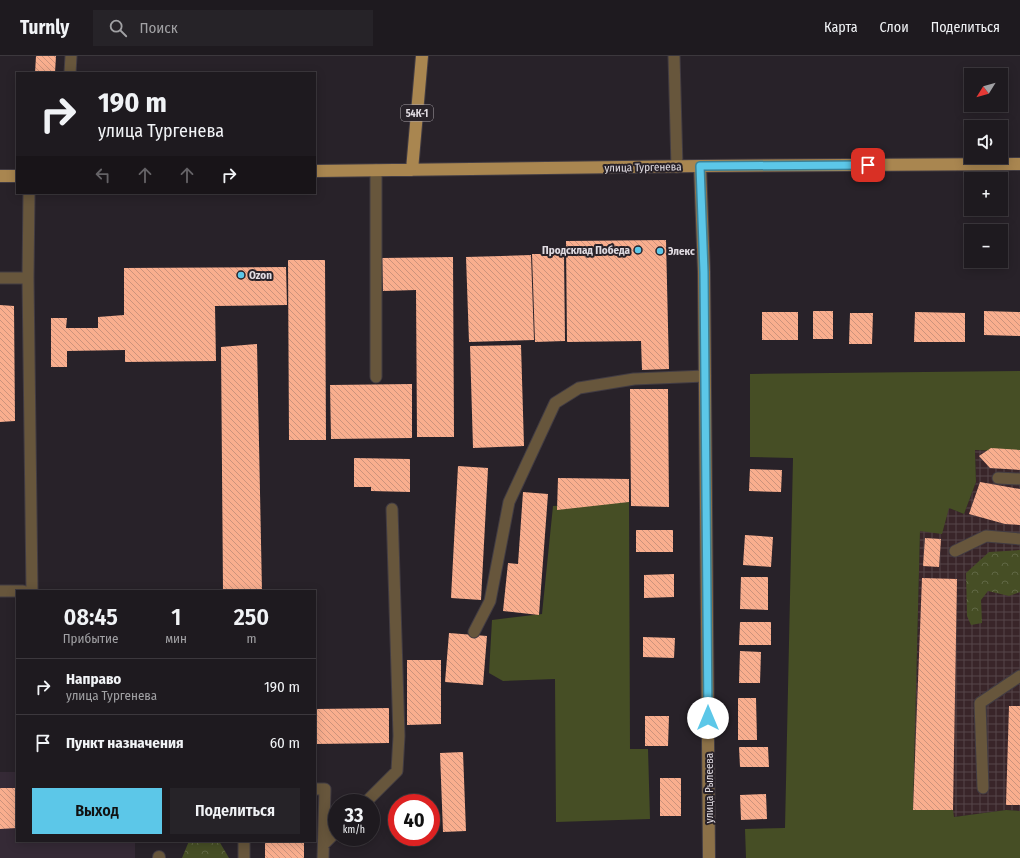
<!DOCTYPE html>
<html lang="ru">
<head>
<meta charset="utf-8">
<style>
	:root { --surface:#1e1a1f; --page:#262328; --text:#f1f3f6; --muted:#a1a1a4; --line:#3c383d; --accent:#5cc7e8 }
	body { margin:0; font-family:"Fira Sans Condensed",sans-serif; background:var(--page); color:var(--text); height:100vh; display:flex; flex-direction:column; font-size:15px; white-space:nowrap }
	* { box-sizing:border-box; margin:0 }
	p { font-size:13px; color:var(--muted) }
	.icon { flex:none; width:22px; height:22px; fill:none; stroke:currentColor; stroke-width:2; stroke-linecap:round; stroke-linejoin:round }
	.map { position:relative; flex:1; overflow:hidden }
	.drawer { position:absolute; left:16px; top:534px; width:300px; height:252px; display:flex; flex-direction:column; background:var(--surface); border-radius:0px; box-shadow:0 2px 10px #0003,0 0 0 1px var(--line) }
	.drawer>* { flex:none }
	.guide { position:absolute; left:16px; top:16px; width:300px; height:122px; border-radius:0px; box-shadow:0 2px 10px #0003,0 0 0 1px var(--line); background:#1e1a1f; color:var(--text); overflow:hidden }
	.needle { width:26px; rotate:233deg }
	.controls { position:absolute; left:964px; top:12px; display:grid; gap:8px }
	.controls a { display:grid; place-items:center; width:44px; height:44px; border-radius:0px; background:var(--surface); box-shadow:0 2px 10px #0003,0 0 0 1px var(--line); font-size:20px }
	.speed { position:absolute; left:328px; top:738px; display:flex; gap:8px; font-size:20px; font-weight:700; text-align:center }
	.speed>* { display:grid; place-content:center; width:52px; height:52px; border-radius:50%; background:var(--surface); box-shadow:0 2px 10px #0003,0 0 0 1px var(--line); line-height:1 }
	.speed small { font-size:10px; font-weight:400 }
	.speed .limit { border:6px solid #d22; background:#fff; color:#111 }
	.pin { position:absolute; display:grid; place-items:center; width:34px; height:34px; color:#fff; margin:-17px; border-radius:8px; box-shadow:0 2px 6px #0006 }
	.me { position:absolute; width:44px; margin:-22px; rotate:0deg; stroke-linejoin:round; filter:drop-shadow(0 0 3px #0008) }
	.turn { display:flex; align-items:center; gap:14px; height:84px; padding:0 16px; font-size:18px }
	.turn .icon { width:52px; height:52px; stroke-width:2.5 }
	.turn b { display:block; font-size:28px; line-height:34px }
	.lanes { display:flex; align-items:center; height:38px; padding:0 16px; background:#0003; justify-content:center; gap:20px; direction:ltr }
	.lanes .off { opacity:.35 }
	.eta { display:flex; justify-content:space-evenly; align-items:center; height:68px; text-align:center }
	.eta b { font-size:24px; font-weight:600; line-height:28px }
	.action { display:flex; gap:8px; margin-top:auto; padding:8px 16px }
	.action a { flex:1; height:46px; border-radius:0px; background:var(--accent); color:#111; font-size:16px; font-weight:600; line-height:46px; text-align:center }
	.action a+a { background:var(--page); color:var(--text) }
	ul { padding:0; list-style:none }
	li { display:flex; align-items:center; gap:12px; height:56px; padding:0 16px; border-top:1px solid var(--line) }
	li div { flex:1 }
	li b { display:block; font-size:15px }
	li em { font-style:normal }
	header { display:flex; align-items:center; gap:24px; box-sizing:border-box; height:56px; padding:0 20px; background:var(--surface); border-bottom:1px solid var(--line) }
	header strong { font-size:19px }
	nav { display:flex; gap:22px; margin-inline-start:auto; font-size:14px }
	.search { width:280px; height:36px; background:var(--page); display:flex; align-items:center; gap:10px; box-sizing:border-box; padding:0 14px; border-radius:0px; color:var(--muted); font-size:15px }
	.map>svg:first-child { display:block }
	.built { fill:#352a36 }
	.industrial { fill:url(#industrial-grid) }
	.green { fill:#464e25 }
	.forest { fill:url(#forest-crowns) }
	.building { fill:url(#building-back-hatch) }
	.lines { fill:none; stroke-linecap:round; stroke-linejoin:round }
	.lane-casing { stroke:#423c43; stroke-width:13 }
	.street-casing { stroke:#423c43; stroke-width:14 }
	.secondary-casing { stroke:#423c43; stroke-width:14 }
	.primary-casing { stroke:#423c43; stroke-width:14 }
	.lane { stroke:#67563c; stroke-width:11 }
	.street { stroke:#67563c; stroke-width:12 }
	.secondary { stroke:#8c7148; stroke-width:12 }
	.primary { stroke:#a98650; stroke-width:12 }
	.route-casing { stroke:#3c8197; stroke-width:10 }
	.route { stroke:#5cc7e8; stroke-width:7 }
	.poi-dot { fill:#5cc7e8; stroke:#282229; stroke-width:1.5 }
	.labels { text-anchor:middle; stroke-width:4; stroke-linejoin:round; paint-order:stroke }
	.shield { fill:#282229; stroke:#aaa4aa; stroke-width:1 }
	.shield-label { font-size:10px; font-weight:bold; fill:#e1dce2 }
	.street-label { font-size:11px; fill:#e1dce2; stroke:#282229 }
	.poi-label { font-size:11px; font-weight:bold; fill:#e1dce2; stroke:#282229; text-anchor:start }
</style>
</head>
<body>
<header>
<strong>Turnly</strong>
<div class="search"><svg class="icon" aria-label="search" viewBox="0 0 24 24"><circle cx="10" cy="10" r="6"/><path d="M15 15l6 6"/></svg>Поиск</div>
<nav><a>Карта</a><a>Слои</a><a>Поделиться</a></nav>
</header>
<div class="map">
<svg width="1020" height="802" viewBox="0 0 1020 802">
	<defs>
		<pattern id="industrial-grid" width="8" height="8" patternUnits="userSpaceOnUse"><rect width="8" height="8" fill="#392529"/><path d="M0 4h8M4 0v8" fill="none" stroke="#554448"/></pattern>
		<pattern id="forest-crowns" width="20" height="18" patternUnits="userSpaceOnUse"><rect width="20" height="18" fill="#464e25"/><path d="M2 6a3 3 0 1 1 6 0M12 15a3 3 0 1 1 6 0" fill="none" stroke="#606744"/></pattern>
		<pattern id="building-back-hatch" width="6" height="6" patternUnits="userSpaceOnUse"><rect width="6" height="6" fill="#f9ae8e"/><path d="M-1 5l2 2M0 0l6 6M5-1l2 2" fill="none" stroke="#cc937c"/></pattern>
	</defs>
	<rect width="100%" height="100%" fill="#282229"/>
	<path class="built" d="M0 716H17V785H135V802H0Z"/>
	<path class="industrial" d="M975 394 1020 396V755L1006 754 954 761 913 754 920 475 949 452 964 458 976 426Z"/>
	<path class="green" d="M1020 315V396L975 394 976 426 964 458 949 452 942 478 920 475 913 753 953 754 954 761 1006 754 1020 755V802H746L745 773 785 772 793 402 750 401V318Z
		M629 446 630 693H648L650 763 556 766 555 623 503 625 489 617 492 564 542 558 553 450Z"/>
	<path class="forest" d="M1020 494V536L1009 540 988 535 981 544 982 567 971 569 967 560 966 517 989 496Z
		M189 785H219L229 802H182Z"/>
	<path class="building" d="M36 0H56L55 17H35Z
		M666 184 669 313 642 314 641 285 567 286 566 185Z
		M532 198H564L565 285 535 286Z
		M531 199 534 284 469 286 466 201Z
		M453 201 454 381H417L416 234 383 235 382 202Z
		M288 204H325L326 384H289Z
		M286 211 287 249 215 250 216 305 125 306V294L67 295V311H51V262H67L66 272H98V261L124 259V212Z
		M0 249 14 250 15 365 0 366Z
		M813 255H833V283H813Z
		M984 255 1020 256V280L984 279Z
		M762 256H798V284H762Z
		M915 256 965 257V286H914Z
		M850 257H873L872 288H849Z
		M257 288 262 535H223L221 291Z
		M521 289 524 390 473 392 470 290Z
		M412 328V382L331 383 330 329Z
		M630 333H668L669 451 631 450Z
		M991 392 1020 394V414L990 412 979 400Z
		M354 402 410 403V436L371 435V431H354Z
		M458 410 488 412 481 544 451 542Z
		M750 413 782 414 781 436 749 435Z
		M558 422 629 423V446L557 454Z
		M980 426 1020 433V469L1005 468 969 458Z
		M523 436 548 438 539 559 503 555 508 507 518 508Z
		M636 474H673V496H636Z
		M745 479 773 481 771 511 743 509Z
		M925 482 941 483 939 511 923 510Z
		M674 518V541L644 542V519Z
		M741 521H768V554L740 553Z
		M922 522 957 523 953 754H913Z
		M740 566H771V589H739Z
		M449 577 487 580 483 629 445 626Z
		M643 581 675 582 674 602 643 601Z
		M740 595 761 596 760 627H739Z
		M407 604H441V668L407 669Z
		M738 642H756L757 684H738Z
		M1009 650H1020V749H1006Z
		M389 652V687L315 688V653Z
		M645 660H669L668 690H645Z
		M739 691H768L769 711H740Z
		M463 696 466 775 443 776 440 697Z
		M660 722H681V760H660Z
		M0 732H17V772L0 773Z
		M766 738 767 763 741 764 740 739Z
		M265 785H304V802H265Z"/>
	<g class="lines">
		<defs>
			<path id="lane" d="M674 0 677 111
				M70 17 71 0
				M0 222H28L29 137
				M28 222 32 535
				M376 321V114
				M998 422 1020 423
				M955 495 986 480 1020 483
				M0 535H23
				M474 576 490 545 509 446 555 347 579 332 634 323 705 320
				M983 732 980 647 1020 620
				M315 733H325L323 802
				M365 747 397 715 399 680 392 453
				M244 785V802
				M324 788 337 775"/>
			<path id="street" d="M159 802V801"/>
			<path id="secondary" d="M700 110 704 216 709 802"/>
			<path id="primary" d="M412 114 422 0
				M315 115 700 110 1020 108
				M0 120H17"/>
		</defs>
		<use href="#lane" class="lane-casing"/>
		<use href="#street" class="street-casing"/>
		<use href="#secondary" class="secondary-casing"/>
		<use href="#primary" class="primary-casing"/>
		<use href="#lane" class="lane"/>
		<use href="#street" class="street"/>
		<use href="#secondary" class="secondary"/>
		<use href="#primary" class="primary"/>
	</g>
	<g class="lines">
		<defs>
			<path id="route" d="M708 662 704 216 700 110 868 109"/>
		</defs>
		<use href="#route" class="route-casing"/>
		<use href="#route" class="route"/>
	</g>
	<g class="poi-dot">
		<circle cx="638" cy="194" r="4"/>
		<circle cx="660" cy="195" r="4"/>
		<circle cx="241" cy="219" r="4"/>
	</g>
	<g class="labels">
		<rect class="shield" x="401" y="49" width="32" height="16" rx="3"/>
		<g class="shield-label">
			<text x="417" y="61">54К-1</text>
		</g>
		<g class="street-label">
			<text transform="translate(643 111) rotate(-1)" y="4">улица Тургенева</text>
			<text transform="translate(709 732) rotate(-90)" y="4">улица Рылеева</text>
		</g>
		<g class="poi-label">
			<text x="630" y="198" text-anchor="end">Продсклад Победа</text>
			<text x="668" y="199">Элекс</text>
			<text x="249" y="223">Ozon</text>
		</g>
	</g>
</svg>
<div class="controls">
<a><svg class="needle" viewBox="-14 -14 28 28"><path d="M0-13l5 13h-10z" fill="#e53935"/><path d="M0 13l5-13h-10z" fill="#a1a1a4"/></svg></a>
<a><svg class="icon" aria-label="sound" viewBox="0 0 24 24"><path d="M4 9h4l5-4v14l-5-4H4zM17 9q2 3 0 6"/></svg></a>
<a>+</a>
<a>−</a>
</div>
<div class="speed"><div>33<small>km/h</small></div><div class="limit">40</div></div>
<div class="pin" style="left:868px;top:109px;background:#d93025"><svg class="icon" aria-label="arrive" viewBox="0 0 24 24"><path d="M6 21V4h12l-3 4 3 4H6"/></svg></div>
<svg class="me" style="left:708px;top:662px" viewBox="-20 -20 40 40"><circle r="19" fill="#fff"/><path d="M0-13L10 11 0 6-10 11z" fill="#5cc7e8"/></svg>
<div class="guide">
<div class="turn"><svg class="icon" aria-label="right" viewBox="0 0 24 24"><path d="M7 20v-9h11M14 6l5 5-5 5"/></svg><div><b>190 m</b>улица Тургенева</div></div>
<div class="lanes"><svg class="icon off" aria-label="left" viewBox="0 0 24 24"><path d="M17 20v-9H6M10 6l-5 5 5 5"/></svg><svg class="icon off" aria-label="ahead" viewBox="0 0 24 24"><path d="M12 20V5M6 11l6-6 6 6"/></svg><svg class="icon off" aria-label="ahead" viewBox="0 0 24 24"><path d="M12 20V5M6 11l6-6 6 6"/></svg><svg class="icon" aria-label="right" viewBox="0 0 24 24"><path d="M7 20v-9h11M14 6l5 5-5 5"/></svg></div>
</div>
<section class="drawer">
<div class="eta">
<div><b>08:45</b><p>Прибытие</p></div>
<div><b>1</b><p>мин</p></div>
<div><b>250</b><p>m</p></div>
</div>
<ul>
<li><svg class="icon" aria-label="right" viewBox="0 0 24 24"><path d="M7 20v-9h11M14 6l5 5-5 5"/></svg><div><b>Направо</b><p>улица Тургенева</p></div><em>190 m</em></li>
<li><svg class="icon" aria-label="arrive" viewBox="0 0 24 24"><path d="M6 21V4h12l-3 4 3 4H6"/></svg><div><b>Пункт назначения</b></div><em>60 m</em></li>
</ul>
<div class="action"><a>Выход</a><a>Поделиться</a></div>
</section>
</div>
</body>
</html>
